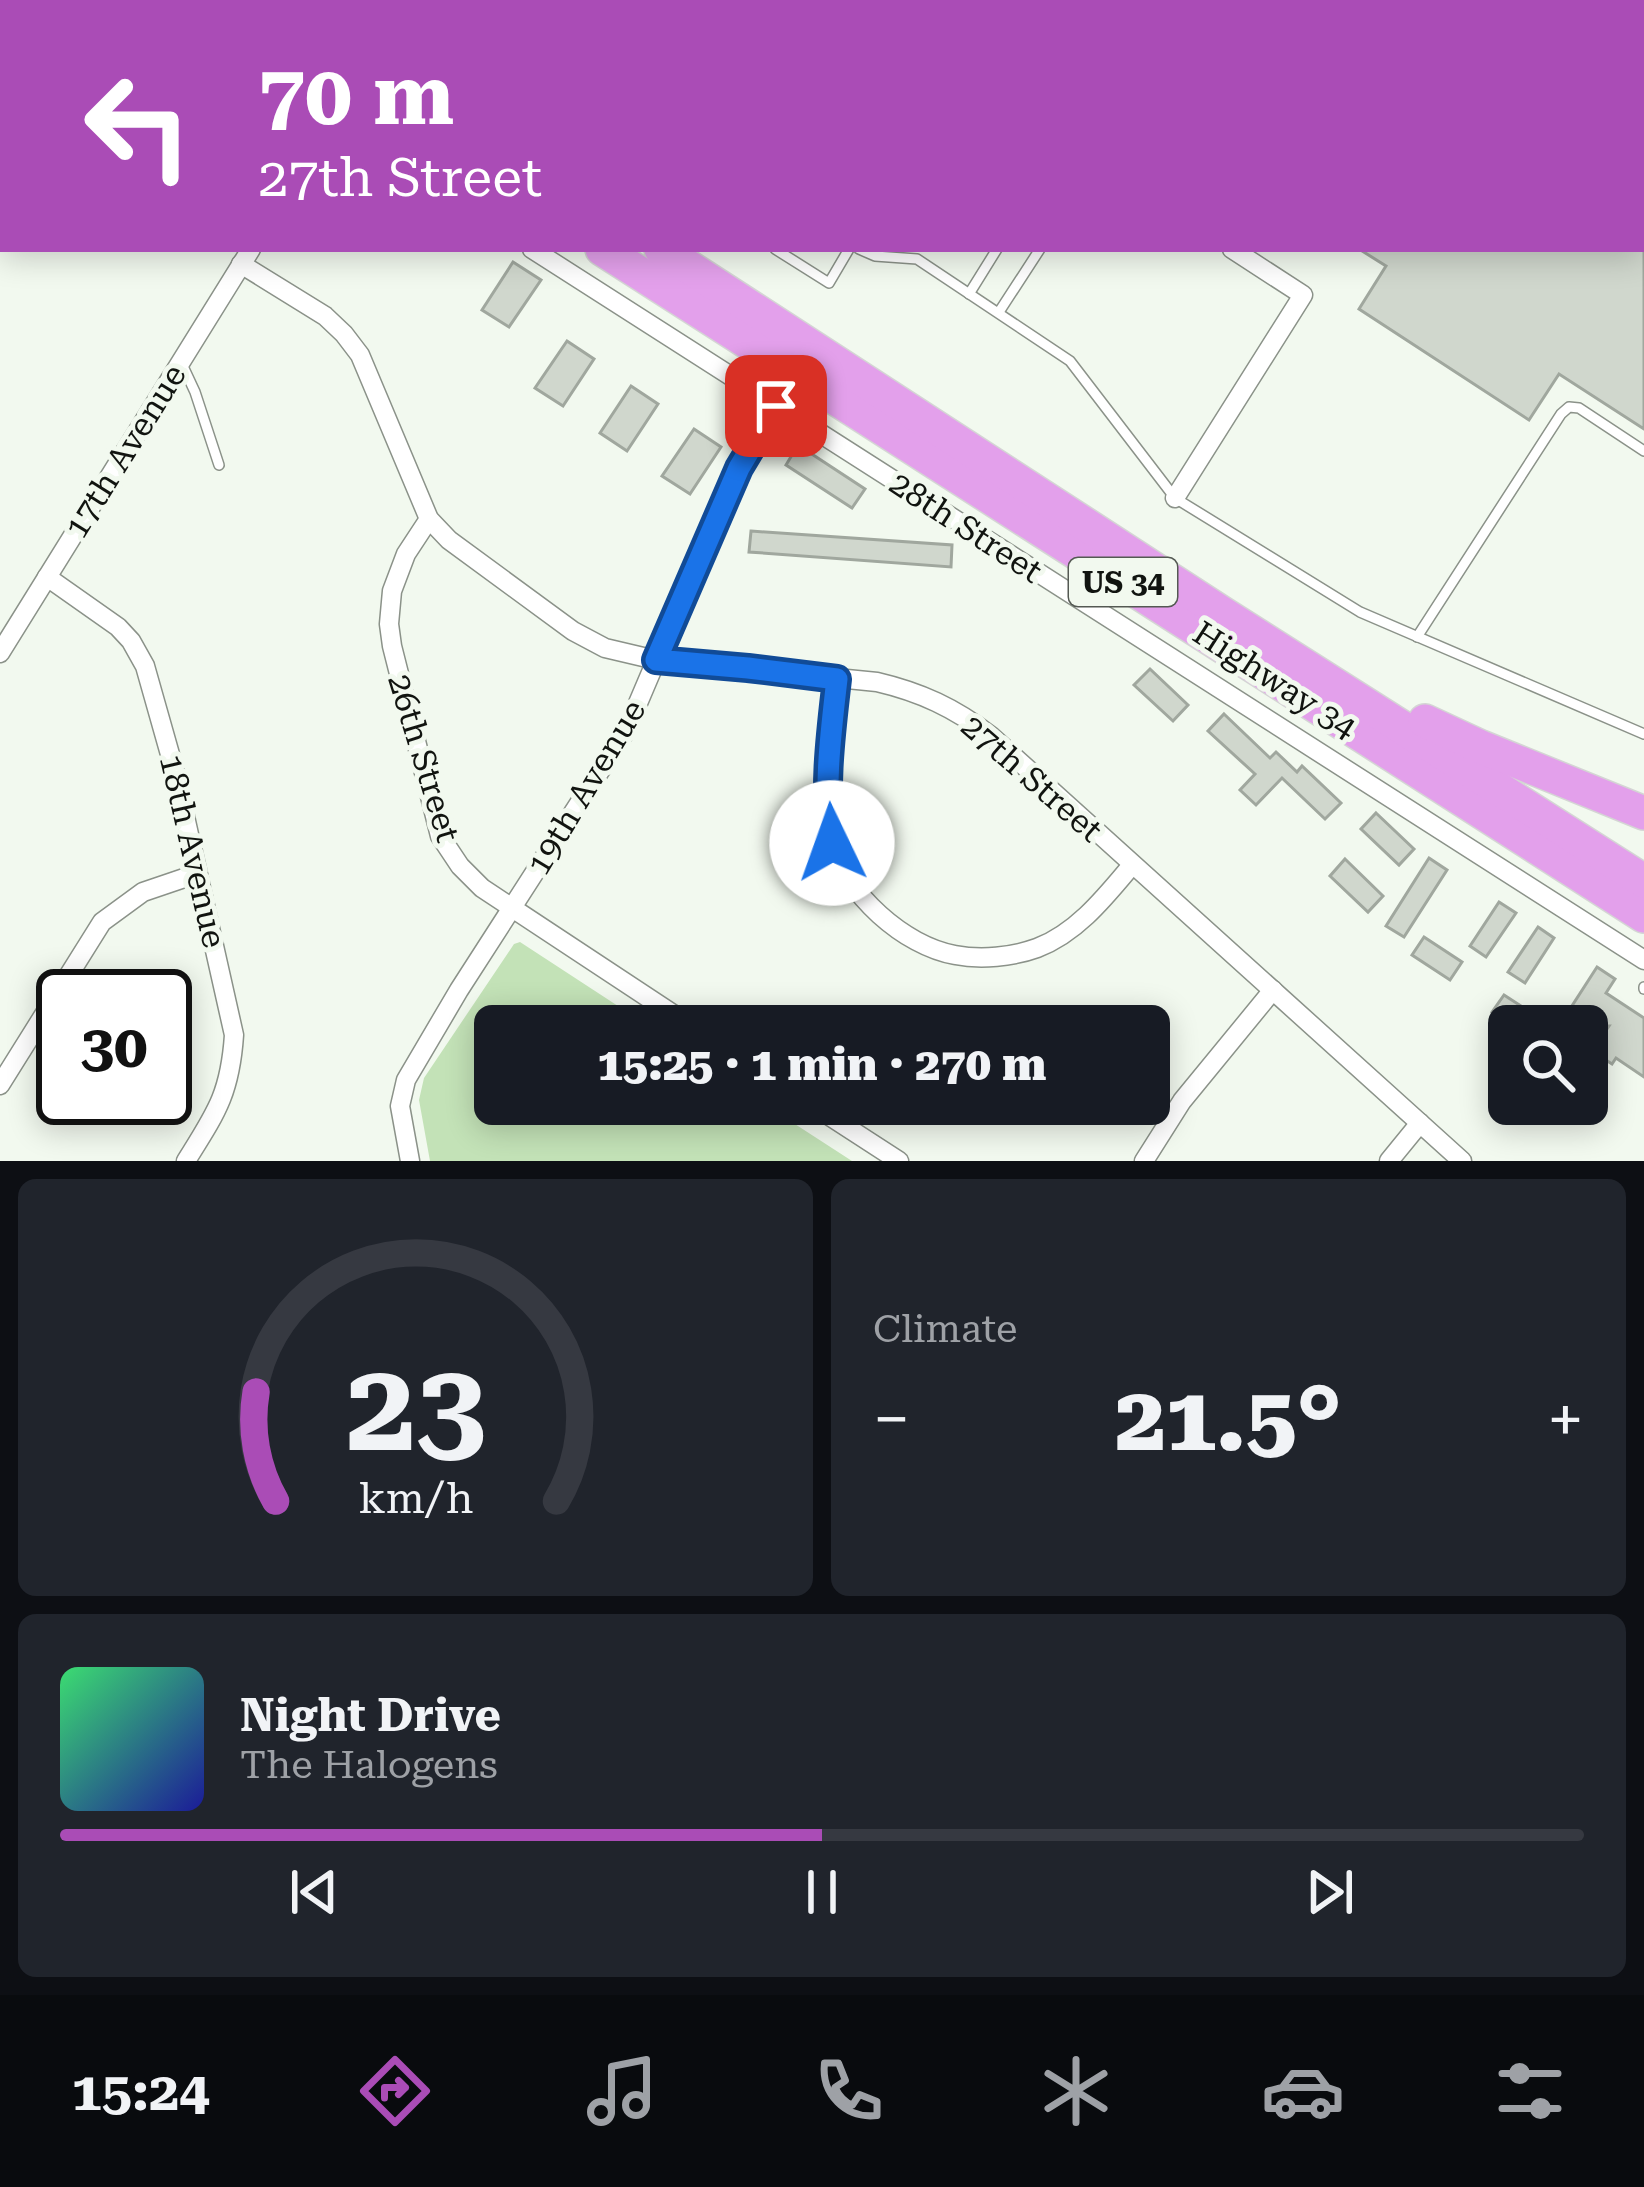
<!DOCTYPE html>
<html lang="en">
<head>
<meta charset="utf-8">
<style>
	body { margin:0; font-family:"Roboto Serif",serif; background:#20242c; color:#f1f3f6; height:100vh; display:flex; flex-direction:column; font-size:45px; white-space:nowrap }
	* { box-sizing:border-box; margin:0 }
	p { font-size:39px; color:#9ea1a6 }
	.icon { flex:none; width:66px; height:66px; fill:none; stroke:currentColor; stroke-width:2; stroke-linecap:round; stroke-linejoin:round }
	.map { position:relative; height:1161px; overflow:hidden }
	.details { display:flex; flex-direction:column; gap:18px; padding:18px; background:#0d0f14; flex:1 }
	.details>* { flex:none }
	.banner { position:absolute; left:0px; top:0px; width:1644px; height:252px; box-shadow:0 6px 30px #0003; background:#aa4cb6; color:#fff; overflow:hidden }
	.buttons { position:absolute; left:1488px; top:1005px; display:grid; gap:24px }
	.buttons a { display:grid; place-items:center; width:120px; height:120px; border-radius:18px; background:#171b24; box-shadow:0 6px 30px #0003; font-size:60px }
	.speed { position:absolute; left:36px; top:969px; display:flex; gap:24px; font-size:60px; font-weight:700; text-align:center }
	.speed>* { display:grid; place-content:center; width:156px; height:156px; border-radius:50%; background:#171b24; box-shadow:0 6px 30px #0003; line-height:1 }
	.speed .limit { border:6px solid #111; border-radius:18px; background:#fff; color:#111 }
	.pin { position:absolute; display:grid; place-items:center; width:102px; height:102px; color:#fff; margin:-51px; border-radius:24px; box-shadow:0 6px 18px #0006 }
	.me { position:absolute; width:132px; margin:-66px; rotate:357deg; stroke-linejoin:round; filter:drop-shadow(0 0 9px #0008) }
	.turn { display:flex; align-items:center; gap:42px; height:252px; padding:0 60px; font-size:54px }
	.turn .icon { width:156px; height:156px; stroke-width:2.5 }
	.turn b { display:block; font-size:84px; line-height:102px }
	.big { font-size:90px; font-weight:800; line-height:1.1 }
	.details .card { flex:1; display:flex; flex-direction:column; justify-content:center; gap:18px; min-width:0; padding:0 42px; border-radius:18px; background:#20242c }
	.details .dial { align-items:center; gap:0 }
	.dial svg { height:312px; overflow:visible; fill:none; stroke:#363941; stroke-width:7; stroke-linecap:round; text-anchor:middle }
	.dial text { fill:#f1f3f6; stroke:none }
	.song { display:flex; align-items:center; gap:36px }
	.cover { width:144px; height:144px; border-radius:18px; background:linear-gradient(135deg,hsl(140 70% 55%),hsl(240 70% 35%)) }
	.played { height:12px; border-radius:6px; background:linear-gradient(90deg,#aa4cb6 50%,#363941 50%) }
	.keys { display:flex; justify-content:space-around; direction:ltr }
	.heat { display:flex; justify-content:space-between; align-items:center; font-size:66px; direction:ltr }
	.details .tiles { flex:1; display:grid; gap:18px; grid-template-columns:1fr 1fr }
	.card:last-child { grid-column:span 2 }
	.trip { position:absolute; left:474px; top:1005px; width:696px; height:120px; border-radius:18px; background:#171b24; box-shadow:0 6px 30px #0003; font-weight:800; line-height:120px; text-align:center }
	.tab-bar { display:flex; height:192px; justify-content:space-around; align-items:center; background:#090b0e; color:#9ea1a6 }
	.tab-bar .icon { width:84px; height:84px }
	.tab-bar .current { color:#aa4cb6 }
	.tab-bar b { font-size:54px; color:#f1f3f6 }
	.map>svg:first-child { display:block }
</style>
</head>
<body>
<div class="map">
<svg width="1644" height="1161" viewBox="0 0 1644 1161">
	<rect width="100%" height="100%" fill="#f2f9ef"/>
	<path fill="#c3e2b7" d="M520 942 618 1006 614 1013 634 1026H495V1104H764L852 1161H430L419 1100 424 1078 514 944Z"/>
	<g fill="#d0d7cd" stroke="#a0a79e" stroke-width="3">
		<path d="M1359 249H1644V429L1559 374 1529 420 1359 309 1386 266Z"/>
		<path d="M513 262 541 280 509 327 482 310Z"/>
		<path d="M567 341 594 359 563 406 535 388Z"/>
		<path d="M631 386 658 404 627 451 600 433Z"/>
		<path d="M694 429 721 447 690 494 662 476Z"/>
		<path d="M798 445 865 489 852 508 786 465Z"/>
		<path d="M751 531 952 545 951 567 749 552Z"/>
		<path d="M1150 669 1188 705 1173 721 1134 685Z"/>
		<path d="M1224 714 1270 758 1276 752 1297 772 1302 766 1341 803 1325 819 1282 778 1256 805 1240 790 1255 774 1208 731Z"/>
		<path d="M1376 813 1414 849 1399 865 1361 829Z"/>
		<path d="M1429 858 1447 870 1404 937 1386 926Z"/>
		<path d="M1345 859 1383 896 1368 912 1330 876Z"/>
		<path d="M1499 902 1516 913 1486 957 1470 946Z"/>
		<path d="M1538 927 1554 938 1525 983 1508 972Z"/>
		<path d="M1424 937 1462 962 1450 980 1412 955Z"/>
		<path d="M1597 967 1615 979 1606 993 1644 1018V1077L1616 1058 1612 1064 1592 1051 1609 1026H1559Z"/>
		<path d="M1504 995 1552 1026H1513L1492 1012Z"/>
	</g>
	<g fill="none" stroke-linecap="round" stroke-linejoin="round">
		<g stroke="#8b9289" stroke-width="12">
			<g id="lane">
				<path d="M793 0 798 3"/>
				<path d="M1392 0 1396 3"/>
				<path d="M1643 0 1644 1"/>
				<path d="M477 3 479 0"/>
				<path d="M580 3 582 0"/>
				<path d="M603 3 604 0"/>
				<path d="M722 3 724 0"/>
				<path d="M960 3 962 0"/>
				<path d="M1148 3 1150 0"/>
				<path d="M1473 3 1475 0"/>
				<path d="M1569 3 1571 0"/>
				<path d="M775 249 829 283 849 249"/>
				<path d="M859 249 875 256 917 259 1070 361 1175 498 1360 612 1644 734"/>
				<path d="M969 294 997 249"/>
				<path d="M999 312 1040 249"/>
				<path d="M181 362 195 392 219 465"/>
				<path d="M1417 637 1561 414 1569 407 1579 408 1644 451"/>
				<path d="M1644 987V989"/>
			</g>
		</g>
		<g stroke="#8b9289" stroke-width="21">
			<g id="street">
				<path d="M916 0 919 3"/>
				<path d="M0 22 3 24"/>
				<path d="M0 195 3 190"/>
				<path d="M532 249 1644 960"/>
				<path d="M241 264 325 316 344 334 360 355 429 519 449 540 573 631 605 648 656 660 877 682C920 692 955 708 991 736L1462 1161"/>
				<path d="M1175 498 1303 295 1232 249"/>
				<path d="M429 519 406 554 392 591 389 624 392 646 440 836 460 866 482 888 691 1026"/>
				<path d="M47 577 118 627 131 641 145 666 175 772 234 1035C230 1094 216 1113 186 1161"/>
				<path d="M0 653 251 249"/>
				<path d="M837 679C832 726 821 798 832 843 846 894 904 946 955 955 981 960 1012 957 1037 948 1077 933 1106 896 1132 865"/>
				<path d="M0 1085 102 922 143 892 196 874"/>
				<path d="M811 1104 899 1161"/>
				<path d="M410 1161 400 1106 406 1080 459 990 627 729 738 468 776 406"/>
				<path d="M1144 1161 1182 1101 1273 990"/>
				<path d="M1389 1161 1420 1123"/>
			</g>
		</g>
		<g stroke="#8b9289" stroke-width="30">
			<path id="secondary" d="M416 3 418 0"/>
		</g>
		<g stroke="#d4d5d4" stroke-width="36">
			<g id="highway">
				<path d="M213 0 218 3"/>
				<path d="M272 0 277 3"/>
				<path d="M602 249 1644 916"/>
				<path d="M661 249 1222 613 1644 881"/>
				<path d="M1425 721 1481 747 1644 813"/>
			</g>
		</g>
		<g stroke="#8a8f88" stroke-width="3" stroke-dasharray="3 9" stroke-linecap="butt">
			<path d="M763 0 768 3"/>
			<path d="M632 3 634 0"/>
		</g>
		<use href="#lane" stroke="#fff" stroke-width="9"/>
		<use href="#street" stroke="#fff" stroke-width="18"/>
		<use href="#secondary" stroke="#fff" stroke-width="27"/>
		<use href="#highway" stroke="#e3a0eb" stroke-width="33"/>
	</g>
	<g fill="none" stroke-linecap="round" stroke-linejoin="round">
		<g stroke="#114b97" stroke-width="30">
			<path id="route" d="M776 406 739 468 656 660 748 668 837 679C831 732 823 790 832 843"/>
		</g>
		<use href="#route" stroke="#1a73e8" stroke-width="21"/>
	</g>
	<g text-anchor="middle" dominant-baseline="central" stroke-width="10" stroke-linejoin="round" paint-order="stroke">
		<rect fill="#f2f9ef" stroke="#545953" stroke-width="3" x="1069" y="558" width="108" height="48" rx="9"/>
		<g font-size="30" font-weight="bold" fill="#111410">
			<text x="1123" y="582">US 34</text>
		</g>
		<g font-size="33" fill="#111410" stroke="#f2f9ef">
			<text transform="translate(125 451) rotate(-58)">17th Avenue</text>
			<text transform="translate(966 527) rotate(33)">28th Street</text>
			<text transform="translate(1275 680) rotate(33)">Highway 34</text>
			<text transform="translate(424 758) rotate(73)">26th Street</text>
			<text transform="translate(1032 778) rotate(41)">27th Street</text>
			<text transform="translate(586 787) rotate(-59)">19th Avenue</text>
			<text transform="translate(193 851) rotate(77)">18th Avenue</text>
		</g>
	</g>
</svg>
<div class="buttons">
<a><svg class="icon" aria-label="search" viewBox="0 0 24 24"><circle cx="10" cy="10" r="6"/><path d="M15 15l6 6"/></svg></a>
</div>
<div class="speed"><div class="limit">30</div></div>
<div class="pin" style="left:776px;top:406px;background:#d93025"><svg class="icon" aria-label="arrive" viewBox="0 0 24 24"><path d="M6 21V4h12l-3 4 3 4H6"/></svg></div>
<svg class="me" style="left:832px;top:843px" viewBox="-20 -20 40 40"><circle r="19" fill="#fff"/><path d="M0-13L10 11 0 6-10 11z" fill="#1a73e8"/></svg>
<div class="trip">15:25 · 1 min · 270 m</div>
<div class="banner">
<div class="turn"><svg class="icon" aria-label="left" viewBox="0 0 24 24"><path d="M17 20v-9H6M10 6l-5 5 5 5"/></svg><div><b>70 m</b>27th Street</div></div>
</div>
</div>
<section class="details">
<div class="tiles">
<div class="card dial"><svg viewBox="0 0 100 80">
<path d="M14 69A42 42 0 1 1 86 69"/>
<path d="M14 69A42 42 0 0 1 9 41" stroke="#aa4cb6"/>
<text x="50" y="56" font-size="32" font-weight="700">23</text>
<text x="50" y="72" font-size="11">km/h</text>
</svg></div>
<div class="card"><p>Climate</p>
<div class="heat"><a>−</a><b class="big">21.5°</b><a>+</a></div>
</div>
<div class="card">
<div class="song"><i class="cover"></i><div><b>Night Drive</b><p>The Halogens</p></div></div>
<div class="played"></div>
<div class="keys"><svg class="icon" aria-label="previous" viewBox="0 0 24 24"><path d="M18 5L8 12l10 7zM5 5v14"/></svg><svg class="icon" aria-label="pause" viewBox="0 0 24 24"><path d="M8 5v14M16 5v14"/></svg><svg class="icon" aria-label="next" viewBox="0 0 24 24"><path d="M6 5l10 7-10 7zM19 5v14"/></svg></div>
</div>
</div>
</section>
<nav class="tab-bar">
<b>15:24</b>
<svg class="icon current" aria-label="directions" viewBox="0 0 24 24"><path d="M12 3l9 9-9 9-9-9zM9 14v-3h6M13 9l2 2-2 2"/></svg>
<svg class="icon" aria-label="music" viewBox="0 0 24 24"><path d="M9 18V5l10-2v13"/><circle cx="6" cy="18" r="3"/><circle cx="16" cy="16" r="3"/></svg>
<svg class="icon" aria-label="phone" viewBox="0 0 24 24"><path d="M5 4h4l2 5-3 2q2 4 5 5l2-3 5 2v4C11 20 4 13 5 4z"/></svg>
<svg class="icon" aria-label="climate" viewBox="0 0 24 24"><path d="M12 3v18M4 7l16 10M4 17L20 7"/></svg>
<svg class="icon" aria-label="car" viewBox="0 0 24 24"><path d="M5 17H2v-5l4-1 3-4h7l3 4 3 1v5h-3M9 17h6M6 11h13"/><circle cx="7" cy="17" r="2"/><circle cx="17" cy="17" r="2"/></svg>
<svg class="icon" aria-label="filters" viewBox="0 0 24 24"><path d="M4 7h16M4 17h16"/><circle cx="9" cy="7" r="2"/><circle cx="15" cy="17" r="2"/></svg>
</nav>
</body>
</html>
